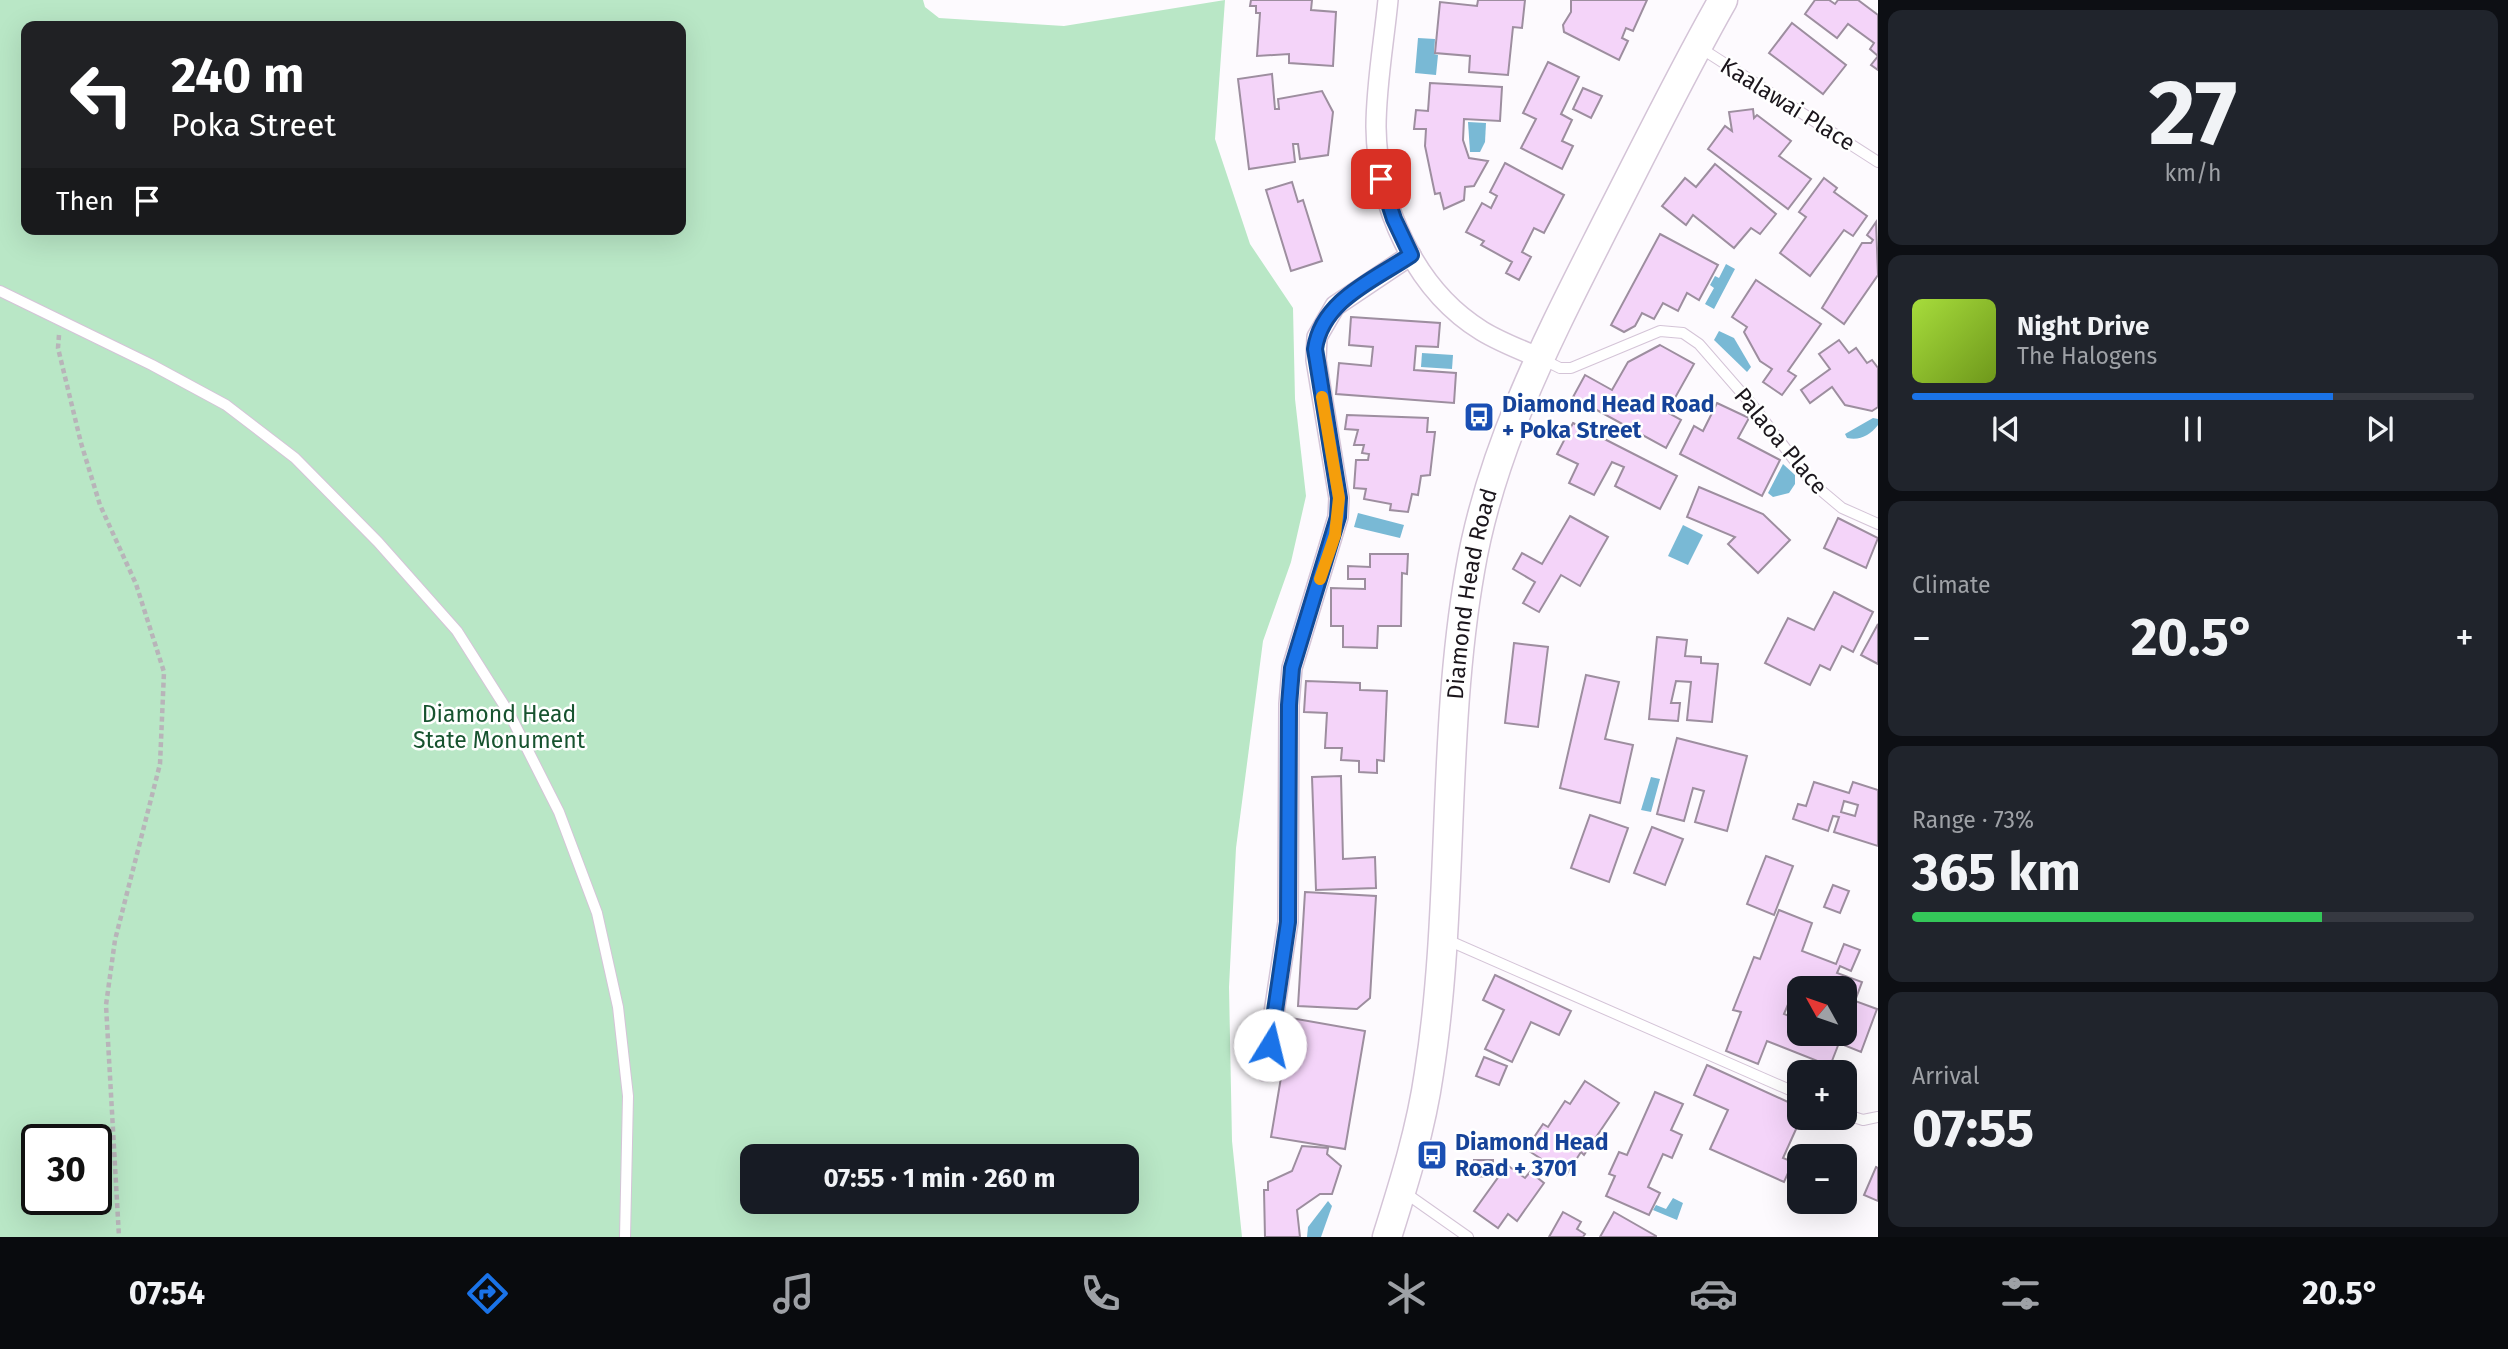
<!DOCTYPE html>
<html lang="en">
<head>
<meta charset="utf-8">
<style>
	body { margin:0; font-family:"Fira Sans",sans-serif; background:#20242c; color:#f1f3f6; height:100vh; display:flex; flex-direction:column; font-size:26px; white-space:nowrap }
	* { box-sizing:border-box; margin:0 }
	p { font-size:23px; color:#9ea1a6 }
	.icon { flex:none; width:38px; height:38px; fill:none; stroke:currentColor; stroke-width:2; stroke-linecap:round; stroke-linejoin:round }
	.map { position:relative; flex:1; overflow:hidden }
	.drawer { display:flex; flex-direction:column; gap:10px; padding:10px; background:#0d0f14; width:630px }
	.drawer>* { flex:none }
	.guide { position:absolute; left:21px; top:21px; width:665px; height:214px; border-radius:14px; box-shadow:0 7px 28px #0002; background:#202124; color:#fff; overflow:hidden }
	.needle { width:46px; rotate:310deg }
	.fabs { position:absolute; left:1787px; top:976px; display:grid; gap:14px }
	.fabs a { display:grid; place-items:center; width:70px; height:70px; border-radius:14px; background:#171b24; box-shadow:0 7px 28px #0002; font-size:35px }
	.speed { position:absolute; left:21px; top:1124px; display:flex; gap:14px; font-size:35px; font-weight:700; text-align:center }
	.speed>* { display:grid; place-content:center; width:91px; height:91px; border-radius:50%; background:#171b24; box-shadow:0 7px 28px #0002; line-height:1 }
	.speed .limit { border:4px solid #111; border-radius:10px; background:#fff; color:#111 }
	.pin { position:absolute; display:grid; place-items:center; width:60px; height:60px; color:#fff; margin:-30px; border-radius:14px; box-shadow:0 4px 10px #0006 }
	.me { position:absolute; width:77px; margin:-38px; rotate:9deg; stroke-linejoin:round; filter:drop-shadow(0 0 5px #0008) }
	.turn { display:flex; align-items:center; gap:24px; height:147px; padding:0 35px; font-size:32px }
	.turn .icon { width:91px; height:91px; stroke-width:2.5 }
	.turn b { display:block; font-size:49px; line-height:60px }
	.then { display:flex; align-items:center; height:66px; padding:0 35px; background:#0003; gap:14px; font-size:26px }
	.big { font-size:52px; font-weight:700; line-height:1.1 }
	.drawer .card { flex:1; display:flex; flex-direction:column; justify-content:center; gap:10px; min-width:0; padding:0 24px; border-radius:14px; background:#20242c }
	.drawer .dial { align-items:center; gap:0 }
	.dial b { font-size:91px; line-height:1 }
	.song { display:flex; align-items:center; gap:21px }
	.cover { width:84px; height:84px; border-radius:10px; background:linear-gradient(135deg,hsl(80 70% 55%),hsl(80 70% 35%)) }
	.played { height:7px; border-radius:4px; background:linear-gradient(90deg,#1a73e8 75%,#363941 75%) }
	.keys { display:flex; justify-content:space-around; direction:ltr }
	.heat { display:flex; justify-content:space-between; align-items:center; font-size:38px; direction:ltr }
	.charge { height:10px; border-radius:5px; background:linear-gradient(90deg,#34c759 73%,#363941 0) }
	.trip { position:absolute; left:740px; top:1144px; width:399px; height:70px; border-radius:14px; background:#171b24; box-shadow:0 7px 28px #0002; font-weight:700; line-height:70px; text-align:center }
	.dock { display:flex; height:112px; justify-content:space-around; align-items:center; background:#090b0e; color:#9ea1a6 }
	.dock .icon { width:49px; height:49px }
	.dock .selected { color:#1a73e8 }
	.dock b { font-size:32px; color:#f1f3f6 }
	main { display:flex; flex:1; min-height:0 }
	.map>svg:first-child { display:block }
</style>
</head>
<body>
<main>
<div class="map">
<svg width="1878" height="1237" viewBox="0 0 1878 1237">
	<rect width="100%" height="100%" fill="#fdfafe"/>
	<path fill="#b9e7c6" fill-rule="evenodd" d="M0 0H923L925 7 939 18 1064 26 1225 0 1215 139 1250 244 1293 308 1295 399 1306 496 1291 562 1263 641 1236 848 1229 987 1232 1141 1242 1237H0ZM26 26H681V229H26ZM37 1139H96V1199H37ZM752 1157H1127V1202H752Z"/>
	<g fill="#79b9d5">
		<path d="M1418 38 1435 39 1434 54 1438 55 1436 75 1415 73Z"/>
		<path d="M1468 122 1486 123 1485 142 1480 152H1470Z"/>
		<path d="M1726 264 1735 269 1714 309 1705 304 1714 288 1710 285 1715 276 1719 278Z"/>
		<path d="M1719 331 1734 338 1751 367 1747 372 1714 340Z"/>
		<path d="M1422 353 1453 355 1452 369 1421 367Z"/>
		<path d="M1873 418 1878 419V425C1870 435 1860 441 1847 438L1845 434Z"/>
		<path d="M1783 464 1795 475V484L1789 493 1773 497 1768 493Z"/>
		<path d="M1358 513 1404 525 1400 538 1354 527Z"/>
		<path d="M1683 525 1703 535 1688 565 1668 556Z"/>
		<path d="M1651 777 1660 779 1651 812 1641 810Z"/>
		<path d="M1673 1198 1683 1203 1677 1220 1653 1210 1656 1205 1666 1209Z"/>
		<path d="M1328 1201 1332 1206 1321 1237H1307L1308 1227Z"/>
	</g>
	<g fill="#f4d4f9" stroke="#9d8e9f" stroke-width="2" fill-rule="evenodd">
		<path d="M1251 0H1312L1311 10 1336 12 1333 66 1289 63V54L1257 56 1260 13H1256V6H1250Z"/>
		<path d="M1478 0H1525L1522 28 1513 27 1508 75 1469 72 1470 56 1435 53 1440 2 1477 6Z"/>
		<path d="M1571 0H1647L1633 31 1626 28 1622 38 1628 41 1619 60 1564 32 1563 25 1571 12Z"/>
		<path d="M1815 0H1829L1835 4 1838 0H1858L1878 15V70L1871 65 1878 56 1870 49 1874 43 1848 24 1837 38 1805 14Z"/>
		<path d="M1792 23 1846 65 1823 94 1769 53Z"/>
		<path d="M1548 62 1579 77 1561 114 1572 120 1562 141 1573 146 1562 169 1521 148 1536 119 1523 113Z"/>
		<path d="M1272 74 1275 109H1279L1278 99 1322 91 1333 112 1328 155 1300 159 1298 144H1293L1295 162 1249 169 1238 79Z"/>
		<path d="M1430 83 1502 87 1500 121 1464 119 1463 140 1469 158 1488 161 1474 186 1465 187 1464 200 1444 209 1440 193 1435 194 1425 146 1426 129H1414L1416 110 1428 111Z"/>
		<path d="M1583 88 1602 96 1591 118 1573 109Z"/>
		<path d="M1753 109 1754 118 1757 115 1791 141 1779 156 1811 179 1788 209 1708 149 1725 126 1732 131 1729 112Z"/>
		<path d="M1505 163 1564 195 1544 233 1534 228 1522 252 1531 257 1519 280 1506 273 1512 262 1481 245 1484 241 1466 232 1482 203 1491 208 1497 196 1490 192Z"/>
		<path d="M1715 164 1776 214 1760 234 1751 228 1734 248 1693 215 1686 225 1662 206 1685 178 1696 187Z"/>
		<path d="M1824 178 1837 188 1834 192 1867 216 1853 236 1844 230 1810 276 1780 253 1806 217 1799 212Z"/>
		<path d="M1292 182 1298 202 1303 200 1322 261 1291 271 1266 190Z"/>
		<path d="M1876 222 1878 275 1844 324 1822 308 1862 243H1871L1873 240 1867 235Z"/>
		<path d="M1660 234 1718 265 1699 300 1687 293 1678 311 1663 303 1654 319 1642 313 1635 326 1624 332 1611 325Z"/>
		<path d="M1756 280 1821 324 1788 371 1796 376 1782 395 1763 382 1772 369 1760 361 1744 332 1747 327 1732 317Z"/>
		<path d="M1351 317 1440 323 1438 347 1416 346 1414 370 1456 373 1454 403 1336 394 1339 363 1371 366 1373 347 1349 345Z"/>
		<path d="M1839 340 1849 353 1856 348 1867 363 1872 360 1878 368V407L1872 411 1845 405 1832 387 1810 403 1801 390 1830 369 1819 354Z"/>
		<path d="M1660 345 1694 364 1667 412 1681 420 1666 448 1573 397 1585 375 1612 390 1628 362Z"/>
		<path d="M1717 403 1749 418 1738 438 1780 460 1762 496 1680 454 1694 426 1703 431Z"/>
		<path d="M1347 415 1428 418 1427 432H1435L1430 475 1421 476 1418 495 1412 494 1408 512 1390 510 1391 504 1364 499 1366 489 1354 488 1356 460H1368L1369 454 1362 453 1364 445H1354L1358 430 1345 429Z"/>
		<path d="M1573 423 1677 476 1660 509 1615 486 1624 467 1612 462 1594 495 1569 483 1578 464 1557 454Z"/>
		<path d="M1699 487 1763 514 1790 540 1758 573 1728 544 1735 537 1687 517Z"/>
		<path d="M1570 516 1608 537 1580 586 1561 575 1539 612 1523 603 1535 582 1513 569 1522 553 1542 564Z"/>
		<path d="M1838 518 1878 538 1866 568 1824 548Z"/>
		<path d="M1370 554H1408L1407 574 1402 573 1401 626H1378L1377 648 1343 647V626H1331V588L1365 589V579H1348V566L1370 567Z"/>
		<path d="M1834 592 1873 612 1853 652 1842 646 1830 670 1820 665 1810 685 1765 663 1788 618 1814 630Z"/>
		<path d="M1878 624V664L1861 655Z"/>
		<path d="M1657 637 1687 640 1685 656 1701 657V663L1718 664 1712 722 1687 720 1691 682 1676 681 1671 703H1680L1678 721 1649 719Z"/>
		<path d="M1514 643 1548 647 1538 727 1505 723Z"/>
		<path d="M1586 675 1619 682 1605 739 1633 745 1620 803 1560 788Z"/>
		<path d="M1306 681 1360 683V690L1387 691 1384 761 1377 760V773L1359 772V761L1341 760 1342 748H1325L1327 713 1304 712Z"/>
		<path d="M1677 738 1747 756 1727 831 1695 822 1704 791 1693 788 1684 821 1657 814Z"/>
		<path d="M1341 776 1343 859 1375 857 1376 888 1316 890 1312 777Z"/>
		<path d="M1814 782 1849 793 1853 782 1878 790V846L1834 832 1839 817 1833 816 1828 831 1793 819 1798 804 1806 806ZM1844 801 1858 805 1855 816 1841 812Z"/>
		<path d="M1590 815 1628 828 1609 882 1571 868Z"/>
		<path d="M1652 827 1683 839 1665 885 1634 873Z"/>
		<path d="M1766 856 1793 866 1774 915 1747 904Z"/>
		<path d="M1833 885 1849 891 1840 913 1824 907Z"/>
		<path d="M1305 892 1376 896 1370 998 1357 1009 1298 1006Z"/>
		<path d="M1779 910 1812 923 1802 951 1836 964 1844 944 1860 950 1851 971 1840 966 1837 973 1862 982 1855 1001 1877 1009 1861 1052 1839 1043 1830 1066 1767 1041 1758 1064 1726 1051 1741 1012 1733 1010 1754 957 1760 959ZM1799 989H1844V1034H1799V1020L1784 1014 1794 990 1799 992Z"/>
		<path d="M1495 975 1571 1011 1559 1035 1531 1022 1512 1062 1485 1049 1504 1010 1483 1000Z"/>
		<path d="M1291 1018 1365 1031 1345 1149 1271 1137Z"/>
		<path d="M1484 1057 1507 1066 1499 1085 1476 1076Z"/>
		<path d="M1707 1065 1799 1107 1801 1118 1783 1158 1793 1162 1784 1182 1710 1149 1728 1110 1694 1095Z"/>
		<path d="M1585 1081 1619 1103 1584 1155 1581 1152 1566 1175 1526 1149 1543 1124 1548 1127 1565 1101 1570 1104Z"/>
		<path d="M1655 1092 1683 1104 1671 1130 1682 1135 1672 1158 1663 1154 1648 1187 1660 1193 1649 1215 1606 1196 1615 1176 1609 1174 1619 1152 1627 1155Z"/>
		<path d="M1302 1146 1328 1148 1327 1154 1341 1166 1332 1194H1320L1297 1210 1300 1237H1265L1264 1190H1268V1182L1292 1171Z"/>
		<path d="M1474 1160H1493V1177L1474 1176Z"/>
		<path d="M1507 1165 1525 1178 1530 1172 1544 1183 1517 1221 1508 1214 1498 1228 1474 1211Z"/>
		<path d="M1876 1167 1878 1168V1201L1864 1195Z"/>
		<path d="M1563 1212 1581 1222 1577 1229 1585 1234 1583 1237H1549Z"/>
		<path d="M1614 1212 1656 1236V1237H1600Z"/>
	</g>
	<g fill="none" stroke-linecap="round" stroke-linejoin="round">
		<g stroke="#d4c4d7" stroke-width="12">
			<g id="lane">
				<path d="M1699 47 1878 162"/>
				<path d="M0 291 152 365 226 405 295 458 378 542 457 631 509 713 559 812 597 913 618 1007 628 1096 625 1237"/>
				<path d="M1544 360 1560 368H1571L1660 331 1683 333 1699 344 1753 406 1811 482 1842 508 1878 524"/>
				<path d="M1445 939 1799 1094"/>
				<path d="M1844 1114 1863 1120 1878 1117"/>
				<path d="M1404 1192 1468 1237"/>
			</g>
		</g>
		<g stroke="#d4c4d7" stroke-width="22">
			<g id="street">
				<path d="M1388 0C1384 42 1376 85 1376 127 1377 204 1414 289 1482 331 1500 342 1521 350 1540 358"/>
				<path d="M1265 1071 1288 922 1289 704 1292 668 1338 517 1339 498 1316 360 1317 337 1335 306 1411 255"/>
			</g>
		</g>
		<g stroke="#d4c4d7" stroke-width="31">
			<g id="secondary">
				<path id="s1" d="M1387 1237C1404 1183 1421 1129 1429 1073 1455 907 1441 736 1470 571 1491 447 1549 337 1605 226 1644 150 1681 74 1723 0"/>
			</g>
		</g>
		<path stroke="#b8b4b9" stroke-width="4.5" stroke-dasharray="5 3.5" stroke-linecap="butt" d="M59 335 58 348 81 443 100 505 136 584 164 672 160 764 115 940 106 1005 119 1237"/>
		<use href="#lane" stroke="#fff" stroke-width="10"/>
		<use href="#street" stroke="#fff" stroke-width="19"/>
		<use href="#secondary" stroke="#fff" stroke-width="28"/>
	</g>
	<g fill="none" stroke-linecap="round" stroke-linejoin="round">
		<g stroke="#114b97" stroke-width="18">
			<path id="route" d="M1270 1045 1288 922 1289 705 1292 668 1338 517 1339 498 1315 349C1322 300 1374 280 1411 255L1394 219 1381 179"/>
		</g>
		<use href="#route" stroke="#1a73e8" stroke-width="12"/>
		<path stroke="#f59e0b" stroke-width="12" d="M1320 579 1335 535 1339 498 1322 397"/>
	</g>
	<defs>
		<g id="bus-square" transform="scale(1.575)"><rect x="-9" y="-9" width="18" height="18" rx="4" fill="#1a4fb4" stroke="#fff"/><path d="M-5-6H5V4H4V6H2V4H-2V6H-4V4H-5ZM-3.5-4V0h7V-4ZM-3.5 1.2v1.5H-2V1.2ZM2 1.2v1.5H3.5V1.2Z" fill="#fff"/></g>
	</defs>
	<g fill-rule="evenodd">
		<use href="#bus-square" x="1479" y="417"/>
		<use href="#bus-square" x="1432" y="1155"/>
	</g>
	<g text-anchor="middle" dominant-baseline="central" stroke-width="5" stroke-linejoin="round" paint-order="stroke">
		<g font-size="23" fill="#1b161c" stroke="#fff">
			<text transform="translate(1788 104) rotate(32)">Kaalawai Place</text>
			<text transform="translate(1781 441) rotate(50)">Palaoa Place</text>
			<text stroke="none"><textPath href="#s1" startOffset="651">Diamond Head Road</textPath></text>
		</g>
		<g font-size="23" font-weight="bold" fill="#164399" stroke="#fff" text-anchor="start">
			<text x="1502" y="404">Diamond Head Road<tspan x="1502" dy="26">+ Poka Street</tspan></text>
			<text x="1455" y="1142">Diamond Head<tspan x="1455" dy="26">Road + 3701</tspan></text>
		</g>
		<g font-size="23" fill="#17532f" stroke="#fff">
			<text x="499" y="714">Diamond Head<tspan x="499" dy="26">State Monument</tspan></text>
		</g>
	</g>
</svg>
<div class="fabs">
<a><svg class="needle" viewBox="-14 -14 28 28"><path d="M0-13l5 13h-10z" fill="#e53935"/><path d="M0 13l5-13h-10z" fill="#9ea1a6"/></svg></a>
<a>+</a>
<a>−</a>
</div>
<div class="speed"><div class="limit">30</div></div>
<div class="pin" style="left:1381px;top:179px;background:#d93025"><svg class="icon" aria-label="arrive" viewBox="0 0 24 24"><path d="M6 21V4h12l-3 4 3 4H6"/></svg></div>
<svg class="me" style="left:1270px;top:1045px" viewBox="-20 -20 40 40"><circle r="19" fill="#fff"/><path d="M0-13L10 11 0 6-10 11z" fill="#1a73e8"/></svg>
<div class="trip">07:55 · 1 min · 260 m</div>
<div class="guide">
<div class="turn"><svg class="icon" aria-label="left" viewBox="0 0 24 24"><path d="M17 20v-9H6M10 6l-5 5 5 5"/></svg><div><b>240 m</b>Poka Street</div></div>
<div class="then">Then<svg class="icon" aria-label="arrive" viewBox="0 0 24 24"><path d="M6 21V4h12l-3 4 3 4H6"/></svg></div>
</div>
</div>
<section class="drawer">
<div class="card dial"><b>27</b><p>km/h</p></div>
<div class="card">
<div class="song"><i class="cover"></i><div><b>Night Drive</b><p>The Halogens</p></div></div>
<div class="played"></div>
<div class="keys"><svg class="icon" aria-label="previous" viewBox="0 0 24 24"><path d="M18 5L8 12l10 7zM5 5v14"/></svg><svg class="icon" aria-label="pause" viewBox="0 0 24 24"><path d="M8 5v14M16 5v14"/></svg><svg class="icon" aria-label="next" viewBox="0 0 24 24"><path d="M6 5l10 7-10 7zM19 5v14"/></svg></div>
</div>
<div class="card"><p>Climate</p>
<div class="heat"><a>−</a><b class="big">20.5°</b><a>+</a></div>
</div>
<div class="card"><p>Range · 73%</p><b class="big">365 km</b><div class="charge"></div></div>
<div class="card"><p>Arrival</p><b class="big">07:55</b></div>
</section>
</main>
<nav class="dock">
<b>07:54</b>
<svg class="icon selected" aria-label="directions" viewBox="0 0 24 24"><path d="M12 3l9 9-9 9-9-9zM9 14v-3h6M13 9l2 2-2 2"/></svg>
<svg class="icon" aria-label="music" viewBox="0 0 24 24"><path d="M9 18V5l10-2v13"/><circle cx="6" cy="18" r="3"/><circle cx="16" cy="16" r="3"/></svg>
<svg class="icon" aria-label="phone" viewBox="0 0 24 24"><path d="M5 4h4l2 5-3 2q2 4 5 5l2-3 5 2v4C11 20 4 13 5 4z"/></svg>
<svg class="icon" aria-label="climate" viewBox="0 0 24 24"><path d="M12 3v18M4 7l16 10M4 17L20 7"/></svg>
<svg class="icon" aria-label="car" viewBox="0 0 24 24"><path d="M5 17H2v-5l4-1 3-4h7l3 4 3 1v5h-3M9 17h6M6 11h13"/><circle cx="7" cy="17" r="2"/><circle cx="17" cy="17" r="2"/></svg>
<svg class="icon" aria-label="filters" viewBox="0 0 24 24"><path d="M4 7h16M4 17h16"/><circle cx="9" cy="7" r="2"/><circle cx="15" cy="17" r="2"/></svg>
<b>20.5°</b>
</nav>
</body>
</html>
